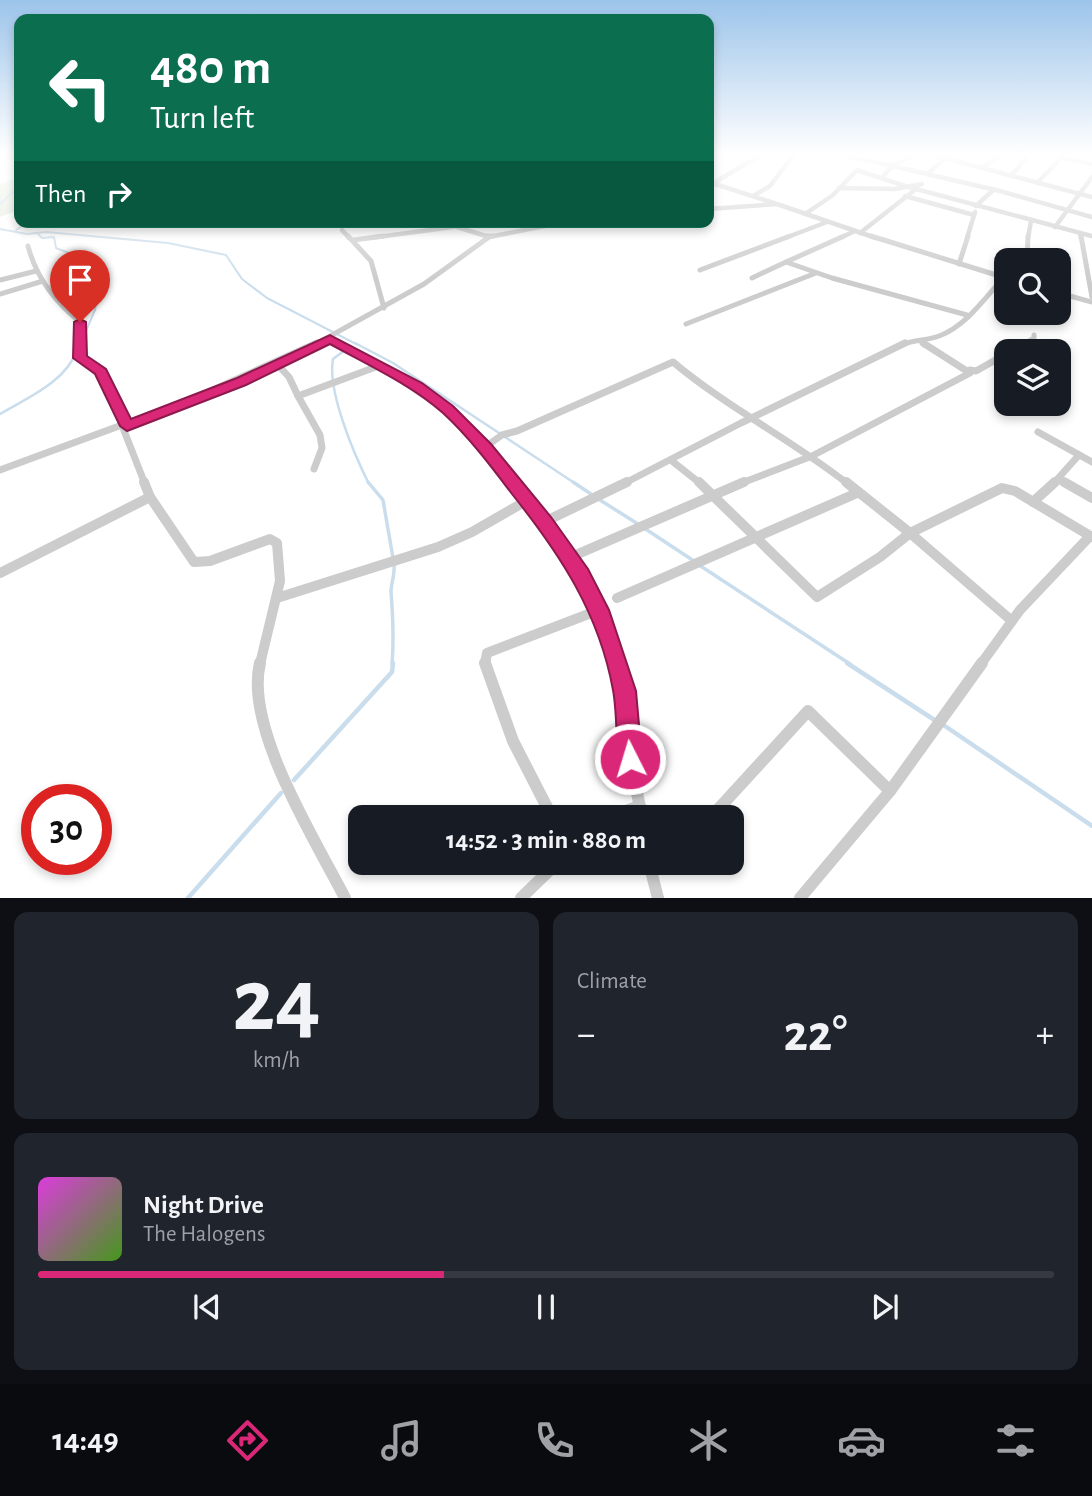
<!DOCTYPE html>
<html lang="en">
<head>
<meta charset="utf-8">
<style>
	body { margin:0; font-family:"Alegreya Sans",sans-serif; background:#20242c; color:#f1f3f6; height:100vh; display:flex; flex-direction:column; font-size:26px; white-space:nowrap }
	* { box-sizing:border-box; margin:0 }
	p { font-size:23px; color:#9ea1a6 }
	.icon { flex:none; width:38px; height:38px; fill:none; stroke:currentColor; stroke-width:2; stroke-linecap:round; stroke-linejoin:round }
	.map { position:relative; height:898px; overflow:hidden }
	.details { display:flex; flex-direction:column; gap:14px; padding:14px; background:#0d0f14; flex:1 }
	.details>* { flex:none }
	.guide { position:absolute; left:14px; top:14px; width:700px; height:214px; border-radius:14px; box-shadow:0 4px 10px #0003; background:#0b6e4f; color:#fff; overflow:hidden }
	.buttons { position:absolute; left:994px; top:248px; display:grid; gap:14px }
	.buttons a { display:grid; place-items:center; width:77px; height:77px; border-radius:14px; background:#171b24; box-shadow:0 4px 10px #0003; font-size:35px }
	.speed { position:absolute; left:21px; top:784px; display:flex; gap:14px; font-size:35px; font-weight:700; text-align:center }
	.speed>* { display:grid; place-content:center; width:91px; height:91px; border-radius:50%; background:#171b24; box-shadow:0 4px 10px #0003; line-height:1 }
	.speed .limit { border:10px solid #d22; background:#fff; color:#111 }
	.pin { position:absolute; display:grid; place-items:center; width:60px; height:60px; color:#fff; margin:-72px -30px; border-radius:50% 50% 50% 0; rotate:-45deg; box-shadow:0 0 7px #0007 }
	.pin .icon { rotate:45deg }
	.me { position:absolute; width:77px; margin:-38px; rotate:355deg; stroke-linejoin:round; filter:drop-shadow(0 0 5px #0008) }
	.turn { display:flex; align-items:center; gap:24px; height:147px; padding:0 21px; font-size:32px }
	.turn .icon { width:91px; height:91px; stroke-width:2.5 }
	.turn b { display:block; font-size:49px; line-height:60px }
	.then { display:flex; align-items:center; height:66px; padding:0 21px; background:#0003; gap:14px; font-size:26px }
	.big { font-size:52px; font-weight:700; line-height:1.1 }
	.details .card { flex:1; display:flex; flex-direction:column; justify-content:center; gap:10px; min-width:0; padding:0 24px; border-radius:14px; background:#20242c }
	.details .dial { align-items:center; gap:0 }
	.dial b { font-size:91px; line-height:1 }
	.song { display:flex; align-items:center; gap:21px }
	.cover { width:84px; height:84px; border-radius:10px; background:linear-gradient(135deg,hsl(300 70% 55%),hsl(100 70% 35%)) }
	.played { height:7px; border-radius:4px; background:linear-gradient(90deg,#db2777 40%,#363941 40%) }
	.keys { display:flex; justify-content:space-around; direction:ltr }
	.heat { display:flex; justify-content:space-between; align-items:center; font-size:38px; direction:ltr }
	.details .tiles { flex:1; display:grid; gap:14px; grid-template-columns:1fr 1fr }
	.card:last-child { grid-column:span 2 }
	.trip { position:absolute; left:348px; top:805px; width:396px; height:70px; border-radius:14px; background:#171b24; box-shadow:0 4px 10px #0003; font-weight:700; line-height:70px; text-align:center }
	.dock { display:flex; height:112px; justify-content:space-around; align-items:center; background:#090b0e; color:#9ea1a6 }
	.dock .icon { width:49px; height:49px }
	.dock .current { color:#db2777 }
	.dock b { font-size:32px; color:#f1f3f6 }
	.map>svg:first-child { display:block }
</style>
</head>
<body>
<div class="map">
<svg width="1092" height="898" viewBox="0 0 1092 898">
	<rect width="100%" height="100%" fill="#fff"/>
	<path fill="#e5ecdd" d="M19 177V210L0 217V184Z"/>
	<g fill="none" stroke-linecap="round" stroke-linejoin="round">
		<g stroke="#caddec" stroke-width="2">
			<path d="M6 154 19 163"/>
			<path d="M0 204 19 186"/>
			<path d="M0 229 27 234 46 232 168 243 226 255 242 279 267 298 358 345"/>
			<path d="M16 230 28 222"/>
			<path d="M37 233 42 238 54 237 56 248 92 262 108 275 107 281 98 290 95 310 86 331"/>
		</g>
		<g stroke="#caddec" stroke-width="2.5">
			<path d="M355 343 393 363 576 484"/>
			<path d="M345 350 333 359C327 391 354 454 369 484"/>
			<path d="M0 414C27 398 66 382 77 350"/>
		</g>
		<g stroke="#caddec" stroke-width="3.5">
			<path d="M368 482 383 500 393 558"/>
			<path d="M573 482 594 496"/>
			<path d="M600 500 638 524"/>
			<path d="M644 528 694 561"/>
			<path d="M699 565 850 664"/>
			<path d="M392 664C394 640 393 617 391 592 391 583 395 575 394 565"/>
		</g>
		<g stroke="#caddec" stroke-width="4.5">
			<path d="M847 663 936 721"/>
			<path d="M942 724 1092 826"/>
			<path d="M294 780 392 672 393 663"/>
			<path d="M188 898 281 793"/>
		</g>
		<g stroke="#ccc" stroke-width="4.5">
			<path d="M841 154 1000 191 1092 217"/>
			<path d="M930 154 1092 197"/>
			<path d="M1062 158 1092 164"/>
			<path d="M983 168 999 154"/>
			<path d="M927 174 948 156"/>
			<path d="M1011 176 1029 154"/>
			<path d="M882 178 892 166 915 154"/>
			<path d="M709 182 774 203"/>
			<path d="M1037 183 1065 154"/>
			<path d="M718 185 717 181 762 154"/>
			<path d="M839 188 895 189 922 184"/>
			<path d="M753 196 770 186 794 154"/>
			<path d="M905 196 974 215"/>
			<path d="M976 206 993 190"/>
			<path d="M709 209 777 204 876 238"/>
			<path d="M805 214 833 195 857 170 905 186 1092 236"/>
			<path d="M441 222 489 237 565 222"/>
			<path d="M1055 227 1092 177"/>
			<path d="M342 230 349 238"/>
			<path d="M860 233 916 189"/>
			<path d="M1080 233 1081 238"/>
			<path d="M370 238 453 227"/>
			<path d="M785 238 827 222"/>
			<path d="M840 238 855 231"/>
			<path d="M967 238 975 212"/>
			<path d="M1028 238 1031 221"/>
		</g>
		<g stroke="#ccc" stroke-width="5">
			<path d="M348 236 371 261 384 308"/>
			<path d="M486 236H493"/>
			<path d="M844 236 786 262 832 278 967 315"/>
			<path d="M871 236 1006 278"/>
			<path d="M1081 236 1092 297"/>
			<path d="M354 240 383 236"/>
			<path d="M28 246C36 277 55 302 80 322V345"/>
			<path d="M1027 261 1028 236"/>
			<path d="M959 264 968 236"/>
			<path d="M700 270 790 236"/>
			<path d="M752 278 786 262"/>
			<path d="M0 280 36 271"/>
			<path d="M1059 293 1092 302"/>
			<path d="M0 294 43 281"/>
			<path d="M686 324 816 273"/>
			<path d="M330 339 342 345"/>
			<path d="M923 342 924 345"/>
			<path d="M314 345 424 284 489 237"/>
			<path d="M902 345C914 339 926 341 939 336 966 326 985 298 1004 277"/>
			<path d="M1022 345 1034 338V335"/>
		</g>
		<g stroke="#ccc" stroke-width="7">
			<path d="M80 343V358L101 371 127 426"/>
			<path d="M339 343C373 361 421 385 450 411 474 433 494 458 514 484"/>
			<path d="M1010 352 1025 343"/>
			<path d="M277 364 289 377 298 396"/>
			<path d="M970 370 976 371 1006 354"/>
			<path d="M123 428 145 484"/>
			<path d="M1038 432 1092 462"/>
			<path d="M485 447 502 435 517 431 673 362C728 408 792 440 848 484"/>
			<path d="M672 461 701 484"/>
			<path d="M314 469 322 448 320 435 298 396 381 365"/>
			<path d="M0 470 195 398 317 343"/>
			<path d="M1058 479 1067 484"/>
			<path d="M623 484 741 423 905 343"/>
			<path d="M739 484 812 456 970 373 923 343"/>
			<path d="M1053 484 1079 455"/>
		</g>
		<g stroke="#ccc" stroke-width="10">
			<path d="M144 482 150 497 194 562 210 561 270 539 277 543 280 581 260 664"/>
			<path d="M513 482 571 557 599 610 616 664"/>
			<path d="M699 482 817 597 880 557 910 533 1012 621"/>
			<path d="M846 482 910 533 1002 488 1015 491 1092 537"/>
			<path d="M1064 482 1092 498"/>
			<path d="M1033 502 1055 482"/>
			<path d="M544 522 627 482"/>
			<path d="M571 557 744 482"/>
			<path d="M0 573 150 497"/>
			<path d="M277 598 438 547 472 532 526 501"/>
			<path d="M617 598 857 493"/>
			<path d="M485 664 487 653 599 610"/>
			<path d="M981 664 1020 610 1090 536"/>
		</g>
		<g stroke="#ccc" stroke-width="12">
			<path d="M260 663C244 728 316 841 345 898"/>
			<path d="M485 663 513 741 552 817"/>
			<path d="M615 663 624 691 630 759 642 817"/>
			<path d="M890 791 982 663"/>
			<path d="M609 817 640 806"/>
			<path d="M711 817 808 711 890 791 800 898"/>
			<path d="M649 863 658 898"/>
			<path d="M521 898 557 863"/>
		</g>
	</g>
	<linearGradient id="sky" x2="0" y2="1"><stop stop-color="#9cc4ea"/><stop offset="0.55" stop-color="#fff"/><stop offset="1" stop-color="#fff" stop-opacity="0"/></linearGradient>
	<rect width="1092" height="280" fill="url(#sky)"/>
	<path fill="#db2777" stroke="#8e194d" stroke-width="2" d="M80 319 86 322 87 356 106 369 131 419 237 378 330 335 422 383 453 406 491 444 551 517 588 569 609 610 636 691 642 759 639 768 630 772 621 768 618 759C616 737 617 712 613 690 599 613 560 554 512 494 491 466 469 437 443 413 410 384 368 365 330 344L246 385 127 431 120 426 95 374 73 358 74 322Z"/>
</svg>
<div class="buttons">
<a><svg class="icon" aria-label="search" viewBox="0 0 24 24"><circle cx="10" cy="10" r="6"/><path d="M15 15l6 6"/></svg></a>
<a><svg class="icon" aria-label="layers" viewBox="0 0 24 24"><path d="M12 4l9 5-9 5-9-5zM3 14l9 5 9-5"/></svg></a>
</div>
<div class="speed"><div class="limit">30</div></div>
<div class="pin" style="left:80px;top:322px;background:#d93025"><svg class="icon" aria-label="arrive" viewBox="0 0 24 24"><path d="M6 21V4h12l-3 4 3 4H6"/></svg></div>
<svg class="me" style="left:630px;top:759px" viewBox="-20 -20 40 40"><circle r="17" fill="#db2777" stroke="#fff" stroke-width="3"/><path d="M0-11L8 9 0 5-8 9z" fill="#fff"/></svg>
<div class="trip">14:52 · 3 min · 880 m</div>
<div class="guide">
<div class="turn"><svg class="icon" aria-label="left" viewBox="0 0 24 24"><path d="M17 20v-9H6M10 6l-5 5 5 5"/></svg><div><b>480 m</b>Turn left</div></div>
<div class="then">Then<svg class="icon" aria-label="right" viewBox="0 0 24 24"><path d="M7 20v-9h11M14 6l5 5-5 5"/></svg></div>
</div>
</div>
<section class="details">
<div class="tiles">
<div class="card dial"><b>24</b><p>km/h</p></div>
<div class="card"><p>Climate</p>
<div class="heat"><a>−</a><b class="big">22°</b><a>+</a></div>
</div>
<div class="card">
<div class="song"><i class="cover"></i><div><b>Night Drive</b><p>The Halogens</p></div></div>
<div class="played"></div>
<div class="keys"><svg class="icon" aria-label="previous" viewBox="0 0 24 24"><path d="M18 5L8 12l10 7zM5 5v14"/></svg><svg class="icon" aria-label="pause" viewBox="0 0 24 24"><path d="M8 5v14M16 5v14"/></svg><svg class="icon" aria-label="next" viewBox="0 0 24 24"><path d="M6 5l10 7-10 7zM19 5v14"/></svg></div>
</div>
</div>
</section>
<nav class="dock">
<b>14:49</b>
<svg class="icon current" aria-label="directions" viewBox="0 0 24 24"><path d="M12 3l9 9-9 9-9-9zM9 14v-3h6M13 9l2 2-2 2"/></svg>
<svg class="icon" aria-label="music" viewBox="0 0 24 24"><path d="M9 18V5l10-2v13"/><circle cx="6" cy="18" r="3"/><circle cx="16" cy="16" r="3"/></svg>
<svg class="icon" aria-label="phone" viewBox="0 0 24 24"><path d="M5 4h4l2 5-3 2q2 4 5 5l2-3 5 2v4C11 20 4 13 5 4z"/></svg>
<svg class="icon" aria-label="climate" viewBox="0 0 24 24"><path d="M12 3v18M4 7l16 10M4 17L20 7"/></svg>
<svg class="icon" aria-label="car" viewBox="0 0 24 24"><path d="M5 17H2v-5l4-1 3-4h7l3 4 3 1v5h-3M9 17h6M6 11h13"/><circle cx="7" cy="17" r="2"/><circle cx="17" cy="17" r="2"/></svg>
<svg class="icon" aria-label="filters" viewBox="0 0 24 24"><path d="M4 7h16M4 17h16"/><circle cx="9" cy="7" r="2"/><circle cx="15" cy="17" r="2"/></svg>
</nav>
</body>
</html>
